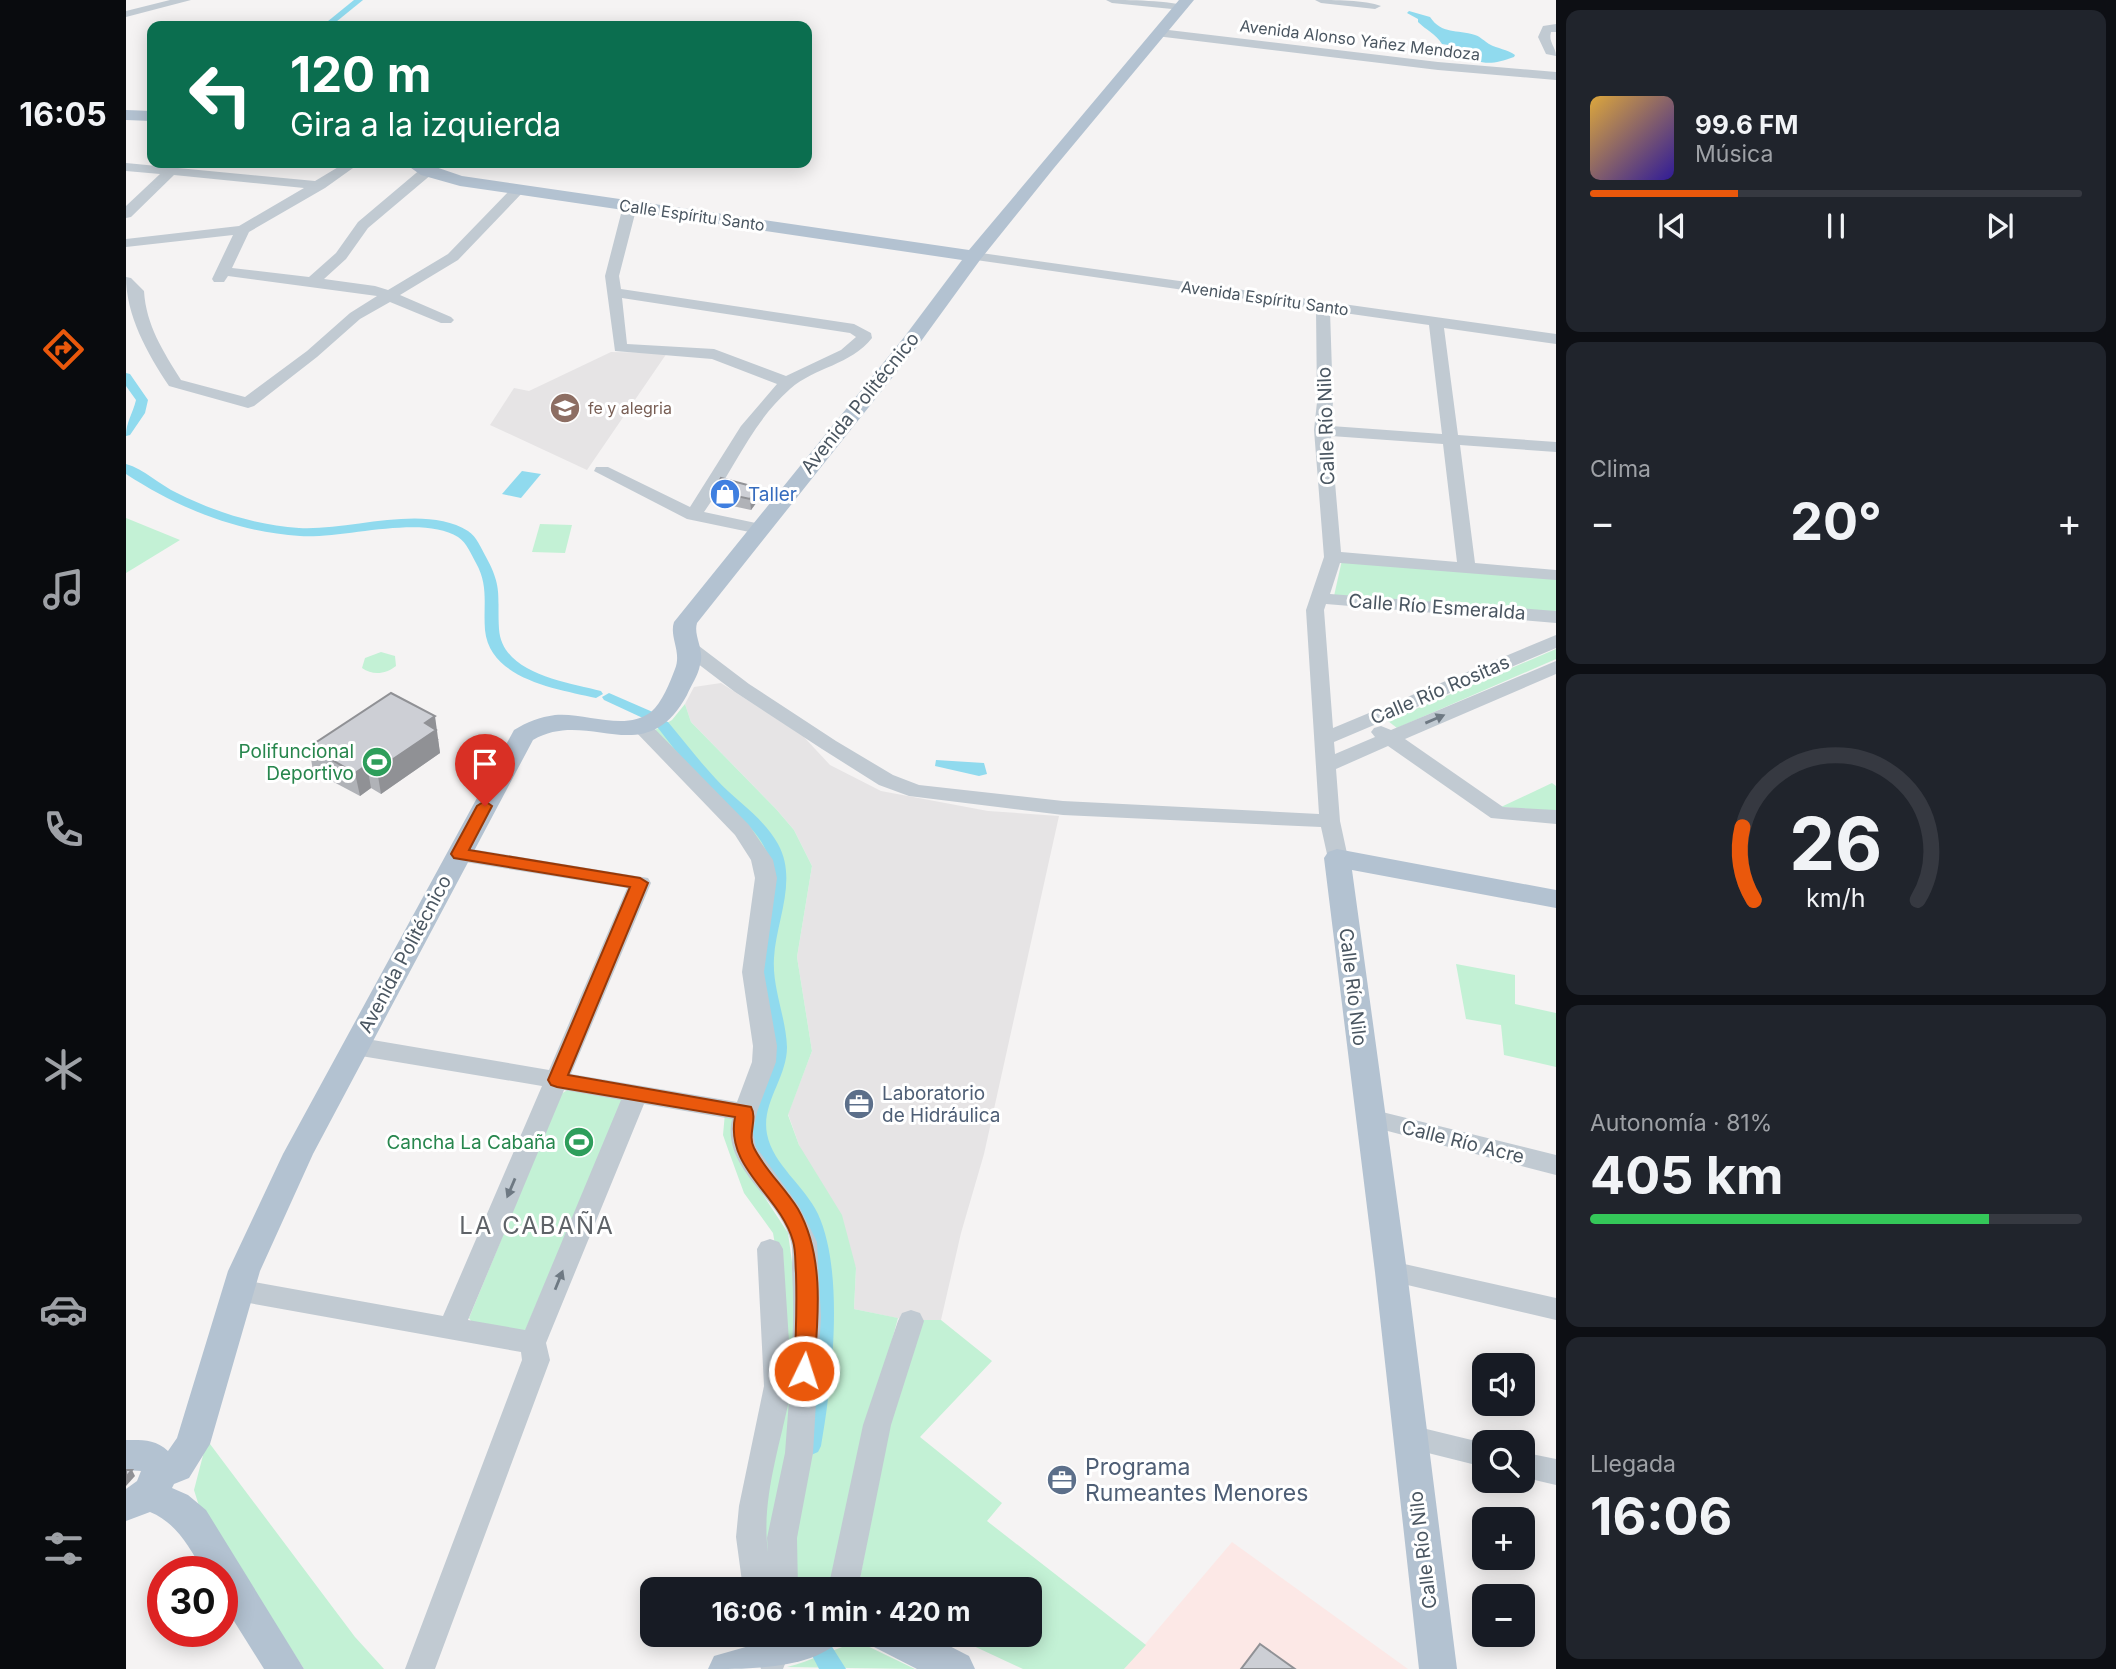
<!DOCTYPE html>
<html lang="es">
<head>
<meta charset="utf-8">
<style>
	body { margin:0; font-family:Inter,sans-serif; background:#20242c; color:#f1f3f6; height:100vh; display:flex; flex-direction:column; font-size:26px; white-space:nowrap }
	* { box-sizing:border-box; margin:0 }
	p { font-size:23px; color:#9ea1a6 }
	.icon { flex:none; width:38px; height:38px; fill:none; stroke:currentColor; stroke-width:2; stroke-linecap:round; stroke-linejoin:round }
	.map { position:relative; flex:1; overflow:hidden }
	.side { display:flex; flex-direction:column; gap:10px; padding:10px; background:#0d0f14; width:560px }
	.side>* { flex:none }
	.top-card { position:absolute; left:21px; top:21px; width:665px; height:147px; border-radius:14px; box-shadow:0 4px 18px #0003; background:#0b6e4f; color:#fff; overflow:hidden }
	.controls { position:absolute; left:1346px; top:1353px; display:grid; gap:14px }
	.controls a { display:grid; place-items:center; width:63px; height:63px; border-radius:14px; background:#171b24; box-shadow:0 4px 18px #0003; font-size:35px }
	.speed { position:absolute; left:21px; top:1556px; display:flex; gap:14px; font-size:35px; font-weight:700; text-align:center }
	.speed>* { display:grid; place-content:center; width:91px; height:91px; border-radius:50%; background:#171b24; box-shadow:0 4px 18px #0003; line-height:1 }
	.speed .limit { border:10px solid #d22; background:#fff; color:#111 }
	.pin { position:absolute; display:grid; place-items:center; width:60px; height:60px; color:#fff; margin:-72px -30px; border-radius:50% 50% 50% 0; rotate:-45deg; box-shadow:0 0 7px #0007 }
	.pin .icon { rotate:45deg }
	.me { position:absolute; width:77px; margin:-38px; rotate:4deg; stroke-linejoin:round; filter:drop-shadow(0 0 5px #0008) }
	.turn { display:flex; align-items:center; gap:24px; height:147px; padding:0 28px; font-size:32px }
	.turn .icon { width:91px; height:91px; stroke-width:2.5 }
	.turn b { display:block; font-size:49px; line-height:60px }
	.big { font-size:52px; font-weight:700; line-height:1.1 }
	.side .card { flex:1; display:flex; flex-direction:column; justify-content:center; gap:10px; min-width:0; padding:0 24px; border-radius:14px; background:#20242c }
	.side .dial { align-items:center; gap:0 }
	.dial svg { height:182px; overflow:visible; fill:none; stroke:#363941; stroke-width:7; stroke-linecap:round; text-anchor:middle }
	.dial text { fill:#f1f3f6; stroke:none }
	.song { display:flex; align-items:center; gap:21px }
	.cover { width:84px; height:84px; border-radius:10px; background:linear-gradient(135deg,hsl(40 70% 55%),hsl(250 70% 35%)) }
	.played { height:7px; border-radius:4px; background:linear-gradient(90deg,#ea580c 30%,#363941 30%) }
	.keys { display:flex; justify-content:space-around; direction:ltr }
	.heat { display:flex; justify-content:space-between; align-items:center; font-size:38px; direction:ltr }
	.charge { height:10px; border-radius:5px; background:linear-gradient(90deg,#34c759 81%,#363941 0) }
	.trip { position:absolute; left:514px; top:1577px; width:402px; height:70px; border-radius:14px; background:#171b24; box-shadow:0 4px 18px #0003; font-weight:700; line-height:70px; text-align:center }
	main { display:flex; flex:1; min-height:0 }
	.dock { display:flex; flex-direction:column; width:126px; justify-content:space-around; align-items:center; background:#090b0e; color:#9ea1a6 }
	.dock .icon { width:49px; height:49px }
	.dock .active { color:#ea580c }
	.dock b { font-size:32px; color:#f1f3f6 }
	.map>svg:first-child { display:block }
</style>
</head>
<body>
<main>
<nav class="dock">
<b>16:05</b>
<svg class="icon active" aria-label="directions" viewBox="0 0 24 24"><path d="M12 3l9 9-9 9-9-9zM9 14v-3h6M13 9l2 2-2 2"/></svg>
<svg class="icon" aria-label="music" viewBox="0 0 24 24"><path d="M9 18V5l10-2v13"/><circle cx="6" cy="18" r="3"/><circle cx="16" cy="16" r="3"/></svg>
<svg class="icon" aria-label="phone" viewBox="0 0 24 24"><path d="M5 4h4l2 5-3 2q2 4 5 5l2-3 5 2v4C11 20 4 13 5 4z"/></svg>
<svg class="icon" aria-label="climate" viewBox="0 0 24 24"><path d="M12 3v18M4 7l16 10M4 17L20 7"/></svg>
<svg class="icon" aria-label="car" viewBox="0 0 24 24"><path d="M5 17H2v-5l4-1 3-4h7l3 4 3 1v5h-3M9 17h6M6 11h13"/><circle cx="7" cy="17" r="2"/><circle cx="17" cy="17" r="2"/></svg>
<svg class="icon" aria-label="filters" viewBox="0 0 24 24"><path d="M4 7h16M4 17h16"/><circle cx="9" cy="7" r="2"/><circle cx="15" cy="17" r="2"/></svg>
</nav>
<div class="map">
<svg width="1430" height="1669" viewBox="0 0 1430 1669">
	<rect width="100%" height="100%" fill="#f5f3f3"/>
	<g fill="#e6e4e5">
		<path d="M485 352 541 353 461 470 364 425 388 388 403 391Z"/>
		<path d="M595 683 677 736 704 765 755 791 862 811 933 816 858 1154 835 1233 815 1320 785 1321 728 1309 730 1268 673 1145 662 1114 686 1051 671 957 686 866 668 830 650 809 565 722 559 704 568 687Z"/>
	</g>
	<path fill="#fce8e6" d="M1106 1542 1282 1669H998Z"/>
	<g fill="#c3f1d5">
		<path d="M0 518 54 540 0 573Z"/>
		<path d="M414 524 446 525 439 553 406 552Z"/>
		<path d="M1216 560 1430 579V614L1208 596Z"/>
		<path d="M1430 649V659L1271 728 1262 721Z"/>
		<path d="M255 652 269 656 270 666C260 674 247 676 236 668L239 658Z"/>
		<path d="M559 704 565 722 650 809 668 830 686 866 671 957 686 1051 662 1115 673 1145 716 1215 730 1268 728 1309 772 1318 732 1468 704 1589H664L684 1242 624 1147 633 971 645 877 529 730 546 720Z"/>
		<path d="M1426 783 1430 786V811L1375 807Z"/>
		<path d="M1330 964 1389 975V1004L1430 1013V1067L1378 1055 1375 1025 1340 1019Z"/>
		<path d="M443 1089 498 1098 399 1331 347 1324 343 1318 435 1094Z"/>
		<path d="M599 1113 612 1115 632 1187 662 1233 666 1262 669 1316 662 1438 647 1571 633 1538 653 1268 647 1233 618 1193 603 1152 597 1135Z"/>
		<path d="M796 1320H815L866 1361 794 1437 876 1503 861 1521 1020 1645 998 1669H897L824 1635 905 1634V1589H732L763 1423Z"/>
		<path d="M81 1440 229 1637 258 1669H178L73 1506 68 1490Z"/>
		<path d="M733 1642 789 1669 661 1667C686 1661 708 1648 733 1642Z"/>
	</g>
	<g fill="#90daee">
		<path d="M1283 11 1304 17C1316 35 1331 29 1349 35 1355 37 1358 41 1363 44 1372 49 1381 49 1389 55L1388 57C1365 65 1356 66 1335 52V47L1316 44C1310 34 1300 30 1292 22V19L1281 13Z"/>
		<path d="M396 471 415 474 395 498 376 494Z"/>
		<path d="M810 760 858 763 861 774 853 776 809 766Z"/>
	</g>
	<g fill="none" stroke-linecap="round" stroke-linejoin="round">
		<g fill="#90daee" fill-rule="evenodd">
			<path d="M228 0H237L205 26H196Z"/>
			<path d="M0 373 4 374 22 400 19 413 4 435 0 436C0 422 7 413 10 400L0 386Z"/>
			<path d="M0 464C18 469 34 485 51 493 89 512 130 525 173 528 223 531 298 503 342 531 351 537 355 548 360 557 377 588 371 596 373 629 376 674 441 682 475 691L477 694 470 698C432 689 364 680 359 630 357 605 363 586 350 563 345 554 341 543 332 537 296 514 217 539 174 536 111 532 52 508 0 474Z"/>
			<path d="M483 693 529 713 531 716 524 721 519 719 478 700 476 697Z"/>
			<path d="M537 720 542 722C558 741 573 761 590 779 610 801 637 817 652 844 672 880 650 921 648 958 646 988 660 1017 661 1047 661 1078 635 1103 641 1134 647 1165 679 1186 692 1214 719 1273 706 1383 695 1446L692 1452 685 1455 678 1452 675 1446C685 1386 700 1270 673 1215 659 1186 625 1165 622 1130 619 1105 638 1084 642 1060 648 1026 630 993 631 960 632 926 652 890 642 856 632 825 599 808 579 786 562 767 547 747 532 728L530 725 532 722Z"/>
			<path d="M675 1634H698L720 1669H693Z"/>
		</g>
		<g fill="#c1cad2" fill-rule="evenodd">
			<path d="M44 0H65L0 17V11Z"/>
			<path d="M980 0C1000 0 1046 0 1062 7L1056 10 986 3Z"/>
			<path d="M1189 0C1208 0 1239 0 1255 6L1249 9 1195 3Z"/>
			<path d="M1430 24V32H1425C1422 42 1430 47 1430 56L1420 54 1412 37 1417 26Z"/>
			<path d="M1034 29 1312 62 1430 72V80L1312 70 1030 36 1028 33Z"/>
			<path d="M0 163 189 181 219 163H234L199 188 123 232 106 268 183 277 210 253 232 222 296 168H306V174L242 228 220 259 198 279 249 286 262 290 322 254 387 187 392 186 399 190 332 260 274 295 325 317 328 320 325 323H315L264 302 234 319 191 357 128 406 122 408 43 386C21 353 0 315 0 277L5 278 18 291C20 325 37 351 55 380L119 397 181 351 224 313 251 296 102 276 98 282H88L86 279 107 235 0 247V239L113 226 178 188 48 175 5 217 0 218V206L34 174 0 171Z"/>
			<path d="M504 202 511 206 493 276 495 289 728 324 745 333 746 338C725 365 689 367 664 389 626 422 607 471 578 512L639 525 642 529 639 533 633 534 561 519 468 471 470 467H482L564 507 615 426 651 384 586 359 489 351 479 276 497 206ZM496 298 724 333 730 337 715 350 660 376 588 349 501 344Z"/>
			<path d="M848 252 1430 334V344L1318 328 1332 435 1430 442V452L1334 445 1349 563 1430 570V580L1214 563 1204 594 1430 611V623L1200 604 1198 610 1207 728 1430 635V648L1208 742 1209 754 1249 737 1245 732 1248 728 1255 726 1265 730 1430 661V674L1279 739 1377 807 1430 810V824L1365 818 1262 746 1210 769 1214 821 1222 858 1219 863H1203L1195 827 937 815 783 796 753 785 696 749 609 692 559 654 557 650 559 646H573L623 684 710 741 767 775 793 785 937 801 1193 814 1180 610 1198 557 1188 430 1191 402 1190 309 843 259 841 256ZM1204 311 1303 325 1316 434 1205 426 1207 402ZM1205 436 1317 444 1331 562 1215 552Z"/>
			<path d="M515 720 522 722 623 825 647 860 651 878 638 972 651 1046 650 1062 631 1112 627 1132 630 1147 673 1206 691 1242 695 1317 687 1453 671 1538 672 1589H617L610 1537 613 1506 638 1386 631 1249 635 1242 644 1239 653 1242 657 1249 665 1372C667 1337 668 1304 666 1269 666 1261 667 1250 665 1242 654 1197 595 1169 606 1119L518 1104 420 1343 424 1360 309 1669H279L396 1360 395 1352 112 1301 103 1298 99 1290 103 1282 112 1279 317 1316 416 1086 229 1055 221 1052 217 1046 221 1040 229 1037 423 1070 501 888 333 861 325 859 322 854 325 849 333 847 522 878 525 883 445 1074 611 1102 626 1062 627 1046 616 972 629 878 625 860 609 835 508 730 505 726 508 722ZM438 1090 495 1100 399 1330 342 1320ZM663 1400 659 1453 641 1538 642 1552C635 1502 653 1449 663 1400Z"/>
			<path d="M1244 1109 1430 1155V1175L1235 1124 1232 1118 1235 1112Z"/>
			<path d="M1265 1261 1430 1298V1320L1256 1279 1252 1272 1256 1265Z"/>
			<path d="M785 1310 794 1313 798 1321 765 1425 732 1589H702L737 1425 772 1321 776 1313Z"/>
			<path d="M1284 1425 1358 1443V1467L1274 1446 1270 1437 1274 1428Z"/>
			<path d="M1396 1452 1430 1459V1485L1396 1477Z"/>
			<path d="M624 1634H654L661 1659 657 1669H635Z"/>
		</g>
		<g fill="#b3c2d1" fill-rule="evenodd">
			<path d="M1053 0H1068L928 168 854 260 793 344 571 623C567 636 579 650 574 665 572 676 565 685 561 695 519 773 463 707 407 740L187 1154 134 1271 84 1444 63 1478 48 1484 46 1488 62 1495 80 1510 178 1669H138L96 1602V1572H78C63 1547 51 1523 24 1512L0 1521V1489L11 1481 15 1471 0 1470V1440C17 1440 29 1439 42 1451L51 1438 102 1271 157 1154 388 730C401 722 414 717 429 715 459 712 499 732 525 712 536 703 544 682 549 669 556 652 543 637 548 622L779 336 836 260 334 186 295 175 278 163H298L336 176 843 250Z"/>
			<path d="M0 110 26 111V121L0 120Z"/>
			<path d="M1211 849 1430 890V908L1226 870 1281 1272 1331 1669H1293L1249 1272 1198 858 1202 852Z"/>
			<path d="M665 1634H718C696 1669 625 1669 582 1669L588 1656Z"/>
			<path d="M742 1634H800L843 1656 849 1669H791L748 1647Z"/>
		</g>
	</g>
	<g fill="#b0b2b7">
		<path d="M587 491 633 499 625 510 588 502Z"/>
		<path d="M313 739 312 740 314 753 255 794 245 788 234 796 187 771 183 747Z"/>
	</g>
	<g fill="#909195">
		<path d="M633 488V499L625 510 624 499Z"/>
		<path d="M309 716 314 753 255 794 251 770 299 723Z"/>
		<path d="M241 765 245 788 234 796 229 773Z"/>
		<path d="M6 1470 9 1476 0 1486V1477Z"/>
	</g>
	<g fill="#cdcfd5" stroke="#909195" stroke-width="2">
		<path d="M595 478 633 488 624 499 587 491Z"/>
		<path d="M265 693 309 716 299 723 310 730 251 770 241 765 229 773 183 747Z"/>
		<path d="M0 1470H6L0 1477Z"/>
		<path d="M1134 1644 1169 1669H1115Z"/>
	</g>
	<defs><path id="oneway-solid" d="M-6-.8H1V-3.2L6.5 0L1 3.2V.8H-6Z" transform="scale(1.75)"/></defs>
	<g fill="#6e7983">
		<use href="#oneway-solid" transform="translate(1309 719) rotate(-23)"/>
		<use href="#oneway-solid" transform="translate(385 1188) rotate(113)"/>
		<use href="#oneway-solid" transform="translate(433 1280) rotate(-68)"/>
	</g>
	<path fill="#ea580c" stroke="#983908" stroke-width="2" d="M359 801 366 806 343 850 514 878 522 883 442 1075 625 1107C632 1119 621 1135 628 1148 639 1170 659 1188 672 1209 699 1257 692 1318 688 1371L685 1378 678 1380 671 1378 668 1371C670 1338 671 1307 670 1273 669 1263 670 1251 667 1241 654 1195 599 1168 609 1117L431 1087 425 1085 422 1080 504 887 328 858 325 854 351 806Z"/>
	<defs>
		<g id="school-disc" transform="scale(1.575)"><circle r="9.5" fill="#8d6e63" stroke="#fff"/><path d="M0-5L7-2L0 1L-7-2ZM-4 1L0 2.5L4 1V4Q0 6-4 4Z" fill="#fff"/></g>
		<g id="shop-disc" transform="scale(1.575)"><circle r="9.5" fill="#3f7fe0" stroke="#fff"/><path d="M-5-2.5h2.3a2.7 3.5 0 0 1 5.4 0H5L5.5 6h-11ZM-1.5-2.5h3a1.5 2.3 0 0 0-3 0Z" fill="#fff"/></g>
		<g id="stadium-disc" transform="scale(1.575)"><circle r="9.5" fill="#2e9e5b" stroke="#fff"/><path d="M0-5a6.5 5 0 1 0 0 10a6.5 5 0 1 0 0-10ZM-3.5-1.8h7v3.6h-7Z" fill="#fff"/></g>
		<g id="office-disc" transform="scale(1.575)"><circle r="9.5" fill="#5c6f8a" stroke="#fff"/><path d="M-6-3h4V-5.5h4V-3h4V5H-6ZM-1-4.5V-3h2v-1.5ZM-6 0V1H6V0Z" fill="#fff"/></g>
	</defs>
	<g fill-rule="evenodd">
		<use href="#school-disc" x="439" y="408"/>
		<use href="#shop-disc" x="599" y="494"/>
		<use href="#stadium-disc" x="251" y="762"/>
		<use href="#office-disc" x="733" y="1104"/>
		<use href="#stadium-disc" x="453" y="1142"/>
		<use href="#office-disc" x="936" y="1480"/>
	</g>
	<g text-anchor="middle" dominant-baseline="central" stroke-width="6" stroke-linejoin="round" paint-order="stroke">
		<g font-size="16" fill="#4a5661" stroke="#fff">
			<text transform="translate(1234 40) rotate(7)">Avenida Alonso Yañez Mendoza</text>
			<text transform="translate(566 215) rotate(8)">Calle Espíritu Santo</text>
			<text transform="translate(1139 298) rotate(8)">Avenida Espíritu Santo</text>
		</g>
		<g font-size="16" fill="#785e54" stroke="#fff" text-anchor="start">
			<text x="462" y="408">fe y alegria</text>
		</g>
		<g font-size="19" fill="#4a5661" stroke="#fff">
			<text transform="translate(734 403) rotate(-51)">Avenida Politécnico</text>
			<text transform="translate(1200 426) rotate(-92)">Calle Río Nilo</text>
			<text transform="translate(1311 607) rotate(4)">Calle Río Esmeralda</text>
			<text transform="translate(1314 690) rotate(-23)">Calle Río Rositas</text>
			<text transform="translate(279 954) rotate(-62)">Avenida Politécnico</text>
			<text transform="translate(1227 987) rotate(83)">Calle Río Nilo</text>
			<text transform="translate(1337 1142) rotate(14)">Calle Río Acre</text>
			<text transform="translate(1297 1550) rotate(-97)">Calle Río Nilo</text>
		</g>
		<g font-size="19" fill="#366cbe" stroke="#fff" text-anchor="start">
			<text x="622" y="494">Taller</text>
		</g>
		<g font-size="19" fill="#27864d" stroke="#fff" text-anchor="end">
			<text x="228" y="751">Polifuncional<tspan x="228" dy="22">Deportivo</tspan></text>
			<text x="430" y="1142">Cancha La Cabaña</text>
		</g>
		<g font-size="19" fill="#4e5e75" stroke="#fff" text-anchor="start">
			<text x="756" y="1093">Laboratorio<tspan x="756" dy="22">de Hidráulica</tspan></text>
		</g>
		<g font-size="23" fill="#4e5e75" stroke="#fff" text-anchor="start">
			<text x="959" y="1467">Programa<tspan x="959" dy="26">Rumeantes Menores</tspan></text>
		</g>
		<g font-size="24" letter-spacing="2" fill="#5f6368" stroke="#fff">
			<text x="411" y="1225">LA CABAÑA</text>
		</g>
	</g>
</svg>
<div class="controls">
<a><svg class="icon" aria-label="sound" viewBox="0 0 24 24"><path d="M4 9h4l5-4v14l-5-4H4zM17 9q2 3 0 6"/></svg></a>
<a><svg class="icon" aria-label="search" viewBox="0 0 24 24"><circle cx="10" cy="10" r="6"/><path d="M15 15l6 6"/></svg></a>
<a>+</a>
<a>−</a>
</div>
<div class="speed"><div class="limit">30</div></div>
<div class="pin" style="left:359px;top:806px;background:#d93025"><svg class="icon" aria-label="arrive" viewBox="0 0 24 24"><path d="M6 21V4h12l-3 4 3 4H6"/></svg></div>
<svg class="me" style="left:678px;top:1371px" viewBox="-20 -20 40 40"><circle r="17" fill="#ea580c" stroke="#fff" stroke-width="3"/><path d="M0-11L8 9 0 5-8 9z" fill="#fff"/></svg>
<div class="trip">16:06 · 1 min · 420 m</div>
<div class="top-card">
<div class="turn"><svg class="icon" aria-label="left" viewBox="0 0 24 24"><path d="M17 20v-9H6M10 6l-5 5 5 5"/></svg><div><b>120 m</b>Gira a la izquierda</div></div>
</div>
</div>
<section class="side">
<div class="card">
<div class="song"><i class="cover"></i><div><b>99.6 FM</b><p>Música</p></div></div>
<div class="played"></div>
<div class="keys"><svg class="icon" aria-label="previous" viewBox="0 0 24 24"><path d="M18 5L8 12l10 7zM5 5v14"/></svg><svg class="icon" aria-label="pause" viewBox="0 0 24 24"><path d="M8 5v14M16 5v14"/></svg><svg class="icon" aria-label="next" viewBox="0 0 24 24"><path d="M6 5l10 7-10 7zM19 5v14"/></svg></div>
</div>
<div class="card"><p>Clima</p>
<div class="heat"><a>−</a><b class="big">20°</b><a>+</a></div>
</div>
<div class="card dial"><svg viewBox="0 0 100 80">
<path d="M14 69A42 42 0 1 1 86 69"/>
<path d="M14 69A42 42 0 0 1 9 37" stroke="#ea580c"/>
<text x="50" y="56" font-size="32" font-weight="700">26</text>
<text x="50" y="72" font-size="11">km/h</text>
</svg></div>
<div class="card"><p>Autonomía · 81%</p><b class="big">405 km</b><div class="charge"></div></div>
<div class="card"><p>Llegada</p><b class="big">16:06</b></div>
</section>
</main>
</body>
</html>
